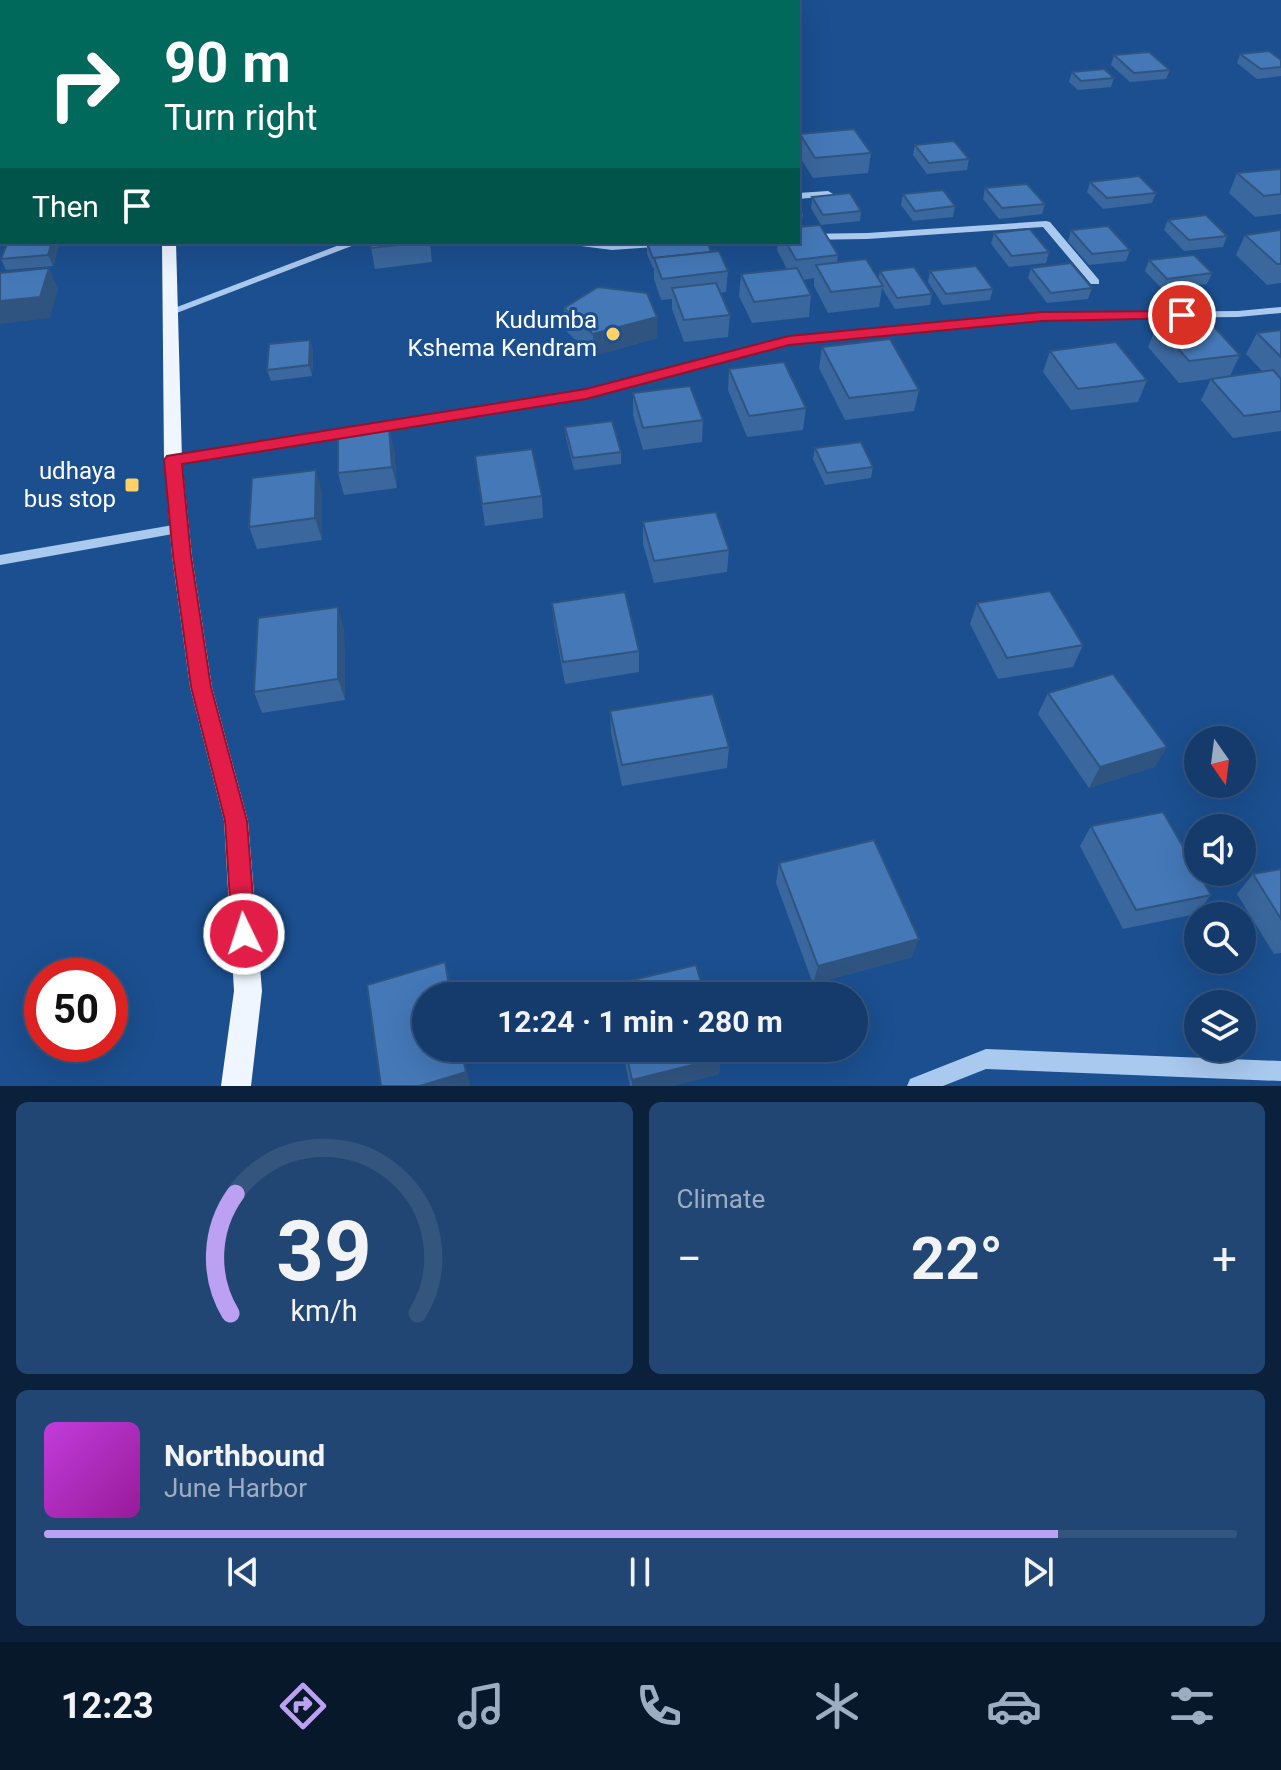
<!DOCTYPE html>
<html lang="en">
<head>
<meta charset="utf-8">
<style>
	body { margin:0; font-family:Roboto,sans-serif; background:#214673; color:#f1f3f6; height:100vh; display:flex; flex-direction:column; font-size:30px; white-space:nowrap }
	* { box-sizing:border-box; margin:0 }
	p { font-size:26px; color:#9dadc1 }
	.icon { flex:none; width:44px; height:44px; fill:none; stroke:currentColor; stroke-width:2; stroke-linecap:round; stroke-linejoin:round }
	.map { position:relative; height:1086px; overflow:hidden }
	.drawer { display:flex; flex-direction:column; gap:16px; padding:16px; background:#0b203b; flex:1 }
	.drawer>* { flex:none }
	.hud { position:absolute; left:0px; top:0px; width:800px; height:244px; box-shadow:0 8px 32px #0002,0 0 0 2px #33557e; background:#00695c; color:#fff; overflow:hidden }
	.needle { width:52px; rotate:166deg }
	.fabs { position:absolute; left:1184px; top:726px; display:grid; gap:16px }
	.fabs a { display:grid; place-items:center; width:72px; height:72px; border-radius:50%; background:#143b6b; box-shadow:0 8px 32px #0002,0 0 0 2px #33557e; font-size:40px }
	.speed { position:absolute; left:24px; top:958px; display:flex; gap:16px; font-size:40px; font-weight:700; text-align:center }
	.speed>* { display:grid; place-content:center; width:104px; height:104px; border-radius:50%; background:#143b6b; box-shadow:0 8px 32px #0002,0 0 0 2px #33557e; line-height:1 }
	.speed .limit { border:12px solid #d22; background:#fff; color:#111 }
	.pin { position:absolute; display:grid; place-items:center; width:68px; height:68px; color:#fff; margin:-34px; border:4px solid #fff; border-radius:50%; box-shadow:0 2px 8px #0007 }
	.me { position:absolute; width:88px; margin:-44px; rotate:356deg; stroke-linejoin:round; filter:drop-shadow(0 0 6px #0008) }
	.turn { display:flex; align-items:center; gap:28px; height:168px; padding:0 32px; font-size:36px }
	.turn .icon { width:104px; height:104px; stroke-width:2.5 }
	.turn b { display:block; font-size:56px; line-height:68px }
	.then { display:flex; align-items:center; height:76px; padding:0 32px; background:#0003; gap:16px; font-size:30px }
	.big { font-size:60px; font-weight:700; line-height:1.1 }
	.drawer .tile { flex:1; display:flex; flex-direction:column; justify-content:center; gap:12px; min-width:0; padding:0 28px; border-radius:12px; background:#214673 }
	.drawer .dial { align-items:center; gap:0 }
	.dial svg { height:208px; overflow:visible; fill:none; stroke:#33557e; stroke-width:7; stroke-linecap:round; text-anchor:middle }
	.dial text { fill:#f1f3f6; stroke:none }
	.song { display:flex; align-items:center; gap:24px }
	.cover { width:96px; height:96px; border-radius:12px; background:linear-gradient(135deg,hsl(290 70% 55%),hsl(300 70% 35%)) }
	.played { height:8px; border-radius:4px; background:linear-gradient(90deg,#bca0f2 85%,#33557e 85%) }
	.keys { display:flex; justify-content:space-around; direction:ltr }
	.heat { display:flex; justify-content:space-between; align-items:center; font-size:44px; direction:ltr }
	.drawer .tiles { flex:1; display:grid; gap:16px; grid-template-columns:1fr 1fr }
	.tile:last-child { grid-column:span 2 }
	.trip { position:absolute; left:412px; top:982px; width:456px; height:80px; border-radius:40px; background:#143b6b; box-shadow:0 8px 32px #0002,0 0 0 2px #33557e; font-weight:700; line-height:80px; text-align:center }
	.dock { display:flex; height:128px; justify-content:space-around; align-items:center; background:#08182b; color:#9dadc1 }
	.dock .icon { width:56px; height:56px }
	.dock .selected { color:#bca0f2 }
	.dock b { font-size:36px; color:#f1f3f6 }
	.map>svg:first-child { display:block }
</style>
</head>
<body>
<div class="map">
<svg width="1281" height="1086" viewBox="0 0 1281 1086">
	<rect width="100%" height="100%" fill="#1b4f8f"/>
	<g fill="none" stroke-linecap="round" stroke-linejoin="round">
		<g fill="#a9c9ee" fill-rule="evenodd">
			<path d="M828 191 833 194 831 196 798 199V193Z"/>
			<path d="M1046 221 1050 222 1099 280V284H1091L1043 227 867 239 798 240V234L867 233Z"/>
			<path d="M347 242H362L174 314H166L164 312Z"/>
			<path d="M568 242 612 244 687 242 682 245 612 250 573 245Z"/>
			<path d="M1281 307V313L1238 317 1042 319 789 344 586 398 173 464 167 460 173 456 586 390 789 338 1042 313 1238 311Z"/>
			<path d="M179 524 186 529 184 532 0 565V555Z"/>
			<path d="M986 1049 1281 1061V1081L986 1069 943 1086H907L910 1079Z"/>
		</g>
		<g fill="#f0f6ff" fill-rule="evenodd">
			<rect x="216" y="0" width="10" height="2"/>
			<path d="M162 242H176L182 460 192 556 212 687 248 821 262 991 251 1086H221L234 991 224 821 190 687 172 556 164 460Z"/>
		</g>
	</g>
	<g fill="#3a679d">
		<path d="M126 0H198V2H104Z"/>
		<path d="M1240 54 1281 60V76L1257 79 1237 63Z"/>
		<path d="M1114 55 1170 70 1166 79 1130 82 1111 65Z"/>
		<path d="M1072 72 1114 78 1111 87 1078 90 1069 82Z"/>
		<path d="M800 134 871 153 868 173 813 178 798 154Z"/>
		<path d="M915 145 969 159 967 170 927 174 913 155Z"/>
		<path d="M1281 169V214L1255 217 1229 193 1237 173Z"/>
		<path d="M1090 182 1156 193 1152 203 1103 209 1087 192Z"/>
		<path d="M985 188 1045 204 1042 214 999 219 983 199Z"/>
		<path d="M903 194 955 206 953 217 913 221 901 205Z"/>
		<path d="M812 197 861 211 860 221 821 225 811 208Z"/>
		<path d="M798 206 803 214 801 225H798Z"/>
		<path d="M1168 220 1227 236 1223 247 1184 251 1164 230Z"/>
		<path d="M1071 230 1130 250 1126 261 1089 265 1068 241Z"/>
		<path d="M1281 230V283L1267 285 1236 255 1245 235Z"/>
		<path d="M994 233 1049 252 1046 263 1009 267 991 244Z"/>
		<path d="M8 242H60L53 266 6 270 1 259Z"/>
		<path d="M430 242 432 262 375 269 371 248Z"/>
		<path d="M778 242H798L838 255 837 263 878 279 880 271 932 294 930 305 895 309 882 288 879 307 828 313 814 286V278L803 280 811 295 809 317 752 323 739 296 741 274 787 269 777 250Z"/>
		<path d="M647 243 711 252 728 271 726 292 720 293 730 315 728 337 684 342 672 309V299L661 300 654 279V268H653L647 254Z"/>
		<path d="M1149 260 1212 273 1207 284 1162 289 1145 271Z"/>
		<path d="M1031 268 1092 288 1088 299 1047 303 1028 278Z"/>
		<path d="M930 271 993 289 990 300 943 305 928 282Z"/>
		<path d="M564 308 657 338 593 356 565 330Z"/>
		<path d="M1157 325 1240 355 1230 376 1263 372 1246 354 1257 333 1281 330V431L1233 438 1201 400 1211 379 1179 383 1148 347Z"/>
		<path d="M310 340 313 351 312 376 271 381 267 370Z"/>
		<path d="M822 347 919 390 914 411 845 420 819 368Z"/>
		<path d="M1050 351 1147 380 1138 402 1071 410 1043 372Z"/>
		<path d="M729 369 806 408 803 430 747 437 728 390Z"/>
		<path d="M633 393 703 420 702 442 643 450 633 415Z"/>
		<path d="M565 427 621 452V464L574 470 566 438Z"/>
		<path d="M815 448 873 467 871 478 825 485 813 459Z"/>
		<path d="M394 449 397 488 344 495 338 473Z"/>
		<path d="M475 456 542 496 543 518 485 526Z"/>
		<path d="M322 492V540L257 549 249 527Z"/>
		<path d="M643 522 729 550 727 572 654 583 643 544Z"/>
		<path d="M552 603 639 651V672L565 684 554 624Z"/>
		<path d="M977 603 1083 645 1073 667 998 679 970 624Z"/>
		<path d="M344 629 345 700 262 713 254 692Z"/>
		<path d="M1048 693 1167 747 1154 767 1089 788 1038 714Z"/>
		<path d="M610 711 729 747 727 768 622 786 611 732Z"/>
		<path d="M1091 826 1211 895 1196 914 1123 929 1080 846Z"/>
		<path d="M779 863 912 957 813 984 776 883Z"/>
		<path d="M1281 869V953L1274 954 1237 894 1253 874Z"/>
		<path d="M622 1048H719L721 1058 719 1074 672 1086H630Z"/>
	</g>
	<g fill="#305480">
		<path d="M52 242H60L53 266 48 255Z"/>
		<path d="M49 268 58 289 50 318 0 324V301Z"/>
		<path d="M657 317V338L593 356V334Z"/>
		<path d="M310 340 313 351 312 376 309 365Z"/>
		<path d="M389 427 394 449 397 488 392 467Z"/>
		<path d="M316 470 322 492V540L315 518Z"/>
		<path d="M338 607 344 629 345 700 338 679Z"/>
		<path d="M1167 747 1154 767 1089 788 1100 767Z"/>
		<path d="M919 939 912 957 813 984 818 966Z"/>
		<path d="M445 962 450 980 453 996H451Z"/>
		<path d="M461 1048H463L470 1086H420Z"/>
		<path d="M721 1058 719 1074 672 1086H632V1080Z"/>
	</g>
	<g fill="#4478b7" stroke="#305480" stroke-width="2">
		<path d="M1269 51 1281 60V67L1261 69 1240 54Z"/>
		<path d="M1149 52 1170 70 1134 73 1114 55Z"/>
		<path d="M1104 69 1114 78 1081 81 1072 72Z"/>
		<path d="M854 129 871 153 815 158 800 134Z"/>
		<path d="M954 141 969 159 929 163 915 145Z"/>
		<path d="M1281 169V194L1264 196 1237 173Z"/>
		<path d="M1139 176 1156 193 1107 198 1090 182Z"/>
		<path d="M1027 184 1045 204 1002 208 985 188Z"/>
		<path d="M943 190 955 206 915 211 903 194Z"/>
		<path d="M850 193 861 211 823 215 812 197Z"/>
		<path d="M1206 215 1227 236 1189 240 1168 220Z"/>
		<path d="M820 225 838 255 796 260 786 242H798V227Z"/>
		<path d="M1108 226 1130 250 1092 254 1071 230Z"/>
		<path d="M1030 229 1049 252 1012 256 994 233Z"/>
		<path d="M1281 230V264H1277L1245 235Z"/>
		<path d="M8 242H52L48 255 1 259Z"/>
		<path d="M371 242H426L371 248Z"/>
		<path d="M657 242H707L711 252 653 258 647 243Z"/>
		<path d="M719 251 728 271 662 279 654 258Z"/>
		<path d="M1194 255 1212 273 1167 279 1149 260Z"/>
		<path d="M866 259 883 286 831 292 816 265Z"/>
		<path d="M1071 263 1092 288 1051 293 1031 268Z"/>
		<path d="M976 266 993 289 946 294 930 271Z"/>
		<path d="M914 267 932 294 897 298 880 271Z"/>
		<path d="M49 268 40 297 0 301V273Z"/>
		<path d="M797 268 811 295 754 302 741 274Z"/>
		<path d="M716 283 730 315 684 320 672 288Z"/>
		<path d="M598 287 647 293 657 317 593 334 564 308Z"/>
		<path d="M1207 319 1240 355 1189 361 1157 325Z"/>
		<path d="M1281 330V357L1257 333Z"/>
		<path d="M890 339 919 390 849 398 822 347Z"/>
		<path d="M310 340 309 365 267 370 269 344Z"/>
		<path d="M1116 342 1147 380 1078 389 1050 351Z"/>
		<path d="M784 362 806 408 749 416 729 369Z"/>
		<path d="M1273 370 1281 379V411L1244 416 1211 379Z"/>
		<path d="M690 386 703 420 643 428 633 393Z"/>
		<path d="M612 421 621 452 573 458 565 427Z"/>
		<path d="M389 427 392 467 338 473V434Z"/>
		<path d="M861 442 873 467 827 473 815 448Z"/>
		<path d="M532 449 542 496 482 504 475 456Z"/>
		<path d="M316 470 315 518 249 527 252 478Z"/>
		<path d="M716 512 729 550 654 561 643 522Z"/>
		<path d="M1050 591 1083 645 1007 658 977 603Z"/>
		<path d="M625 592 639 651 563 662 552 603Z"/>
		<path d="M338 607V679L254 692 258 618Z"/>
		<path d="M1113 674 1167 747 1100 767 1048 693Z"/>
		<path d="M713 694 729 747 622 765 610 711Z"/>
		<path d="M1163 812 1211 895 1136 910 1091 826Z"/>
		<path d="M874 840 919 939 818 966 779 863Z"/>
		<path d="M1281 869V919L1253 874Z"/>
		<path d="M445 962 451 996H426V1048H461L466 1072 420 1086H381L367 985Z"/>
		<path d="M696 965 705 996H614L611 985Z"/>
		<path d="M625 1048H719L721 1058 632 1080Z"/>
	</g>
	<path fill="#e11d48" stroke="#92132f" stroke-width="2" d="M1182 311 1187 312V318L1042 321 789 345 586 399 182 464 191 556 211 687 247 821 256 934 252 942 244 946 235 942 232 934 225 821 191 687 173 556 164 460 167 456 586 389 789 336 1042 312Z"/>
	<g fill="#ffd166" stroke="#1b4f8f" stroke-width="3">
		<circle cx="613" cy="334" r="8"/>
		<rect x="124" y="477" width="16" height="16" rx="4"/>
	</g>
	<g text-anchor="middle" dominant-baseline="central" stroke-width="6" stroke-linejoin="round" paint-order="stroke">
		<g font-size="24" fill="#fff" stroke="#1b4f8f" text-anchor="end">
			<text x="597" y="320">Kudumba<tspan x="597" dy="28">Kshema Kendram</tspan></text>
			<text x="116" y="471">udhaya<tspan x="116" dy="28">bus stop</tspan></text>
		</g>
	</g>
</svg>
<div class="fabs">
<a><svg class="needle" viewBox="-14 -14 28 28"><path d="M0-13l5 13h-10z" fill="#e53935"/><path d="M0 13l5-13h-10z" fill="#9dadc1"/></svg></a>
<a><svg class="icon" aria-label="sound" viewBox="0 0 24 24"><path d="M4 9h4l5-4v14l-5-4H4zM17 9q2 3 0 6"/></svg></a>
<a><svg class="icon" aria-label="search" viewBox="0 0 24 24"><circle cx="10" cy="10" r="6"/><path d="M15 15l6 6"/></svg></a>
<a><svg class="icon" aria-label="layers" viewBox="0 0 24 24"><path d="M12 4l9 5-9 5-9-5zM3 14l9 5 9-5"/></svg></a>
</div>
<div class="speed"><div class="limit">50</div></div>
<div class="pin" style="left:1182px;top:315px;background:#d93025"><svg class="icon" aria-label="arrive" viewBox="0 0 24 24"><path d="M6 21V4h12l-3 4 3 4H6"/></svg></div>
<svg class="me" style="left:244px;top:934px" viewBox="-20 -20 40 40"><circle r="17" fill="#e11d48" stroke="#fff" stroke-width="3"/><path d="M0-11L8 9 0 5-8 9z" fill="#fff"/></svg>
<div class="trip">12:24 · 1 min · 280 m</div>
<div class="hud">
<div class="turn"><svg class="icon" aria-label="right" viewBox="0 0 24 24"><path d="M7 20v-9h11M14 6l5 5-5 5"/></svg><div><b>90 m</b>Turn right</div></div>
<div class="then">Then<svg class="icon" aria-label="arrive" viewBox="0 0 24 24"><path d="M6 21V4h12l-3 4 3 4H6"/></svg></div>
</div>
</div>
<section class="drawer">
<div class="tiles">
<div class="tile dial"><svg viewBox="0 0 100 80">
<path d="M14 69A42 42 0 1 1 86 69"/>
<path d="M14 69A42 42 0 0 1 16 23" stroke="#bca0f2"/>
<text x="50" y="56" font-size="32" font-weight="700">39</text>
<text x="50" y="72" font-size="11">km/h</text>
</svg></div>
<div class="tile"><p>Climate</p>
<div class="heat"><a>−</a><b class="big">22°</b><a>+</a></div>
</div>
<div class="tile">
<div class="song"><i class="cover"></i><div><b>Northbound</b><p>June Harbor</p></div></div>
<div class="played"></div>
<div class="keys"><svg class="icon" aria-label="previous" viewBox="0 0 24 24"><path d="M18 5L8 12l10 7zM5 5v14"/></svg><svg class="icon" aria-label="pause" viewBox="0 0 24 24"><path d="M8 5v14M16 5v14"/></svg><svg class="icon" aria-label="next" viewBox="0 0 24 24"><path d="M6 5l10 7-10 7zM19 5v14"/></svg></div>
</div>
</div>
</section>
<nav class="dock">
<b>12:23</b>
<svg class="icon selected" aria-label="directions" viewBox="0 0 24 24"><path d="M12 3l9 9-9 9-9-9zM9 14v-3h6M13 9l2 2-2 2"/></svg>
<svg class="icon" aria-label="music" viewBox="0 0 24 24"><path d="M9 18V5l10-2v13"/><circle cx="6" cy="18" r="3"/><circle cx="16" cy="16" r="3"/></svg>
<svg class="icon" aria-label="phone" viewBox="0 0 24 24"><path d="M5 4h4l2 5-3 2q2 4 5 5l2-3 5 2v4C11 20 4 13 5 4z"/></svg>
<svg class="icon" aria-label="climate" viewBox="0 0 24 24"><path d="M12 3v18M4 7l16 10M4 17L20 7"/></svg>
<svg class="icon" aria-label="car" viewBox="0 0 24 24"><path d="M5 17H2v-5l4-1 3-4h7l3 4 3 1v5h-3M9 17h6M6 11h13"/><circle cx="7" cy="17" r="2"/><circle cx="17" cy="17" r="2"/></svg>
<svg class="icon" aria-label="filters" viewBox="0 0 24 24"><path d="M4 7h16M4 17h16"/><circle cx="9" cy="7" r="2"/><circle cx="15" cy="17" r="2"/></svg>
</nav>
</body>
</html>
